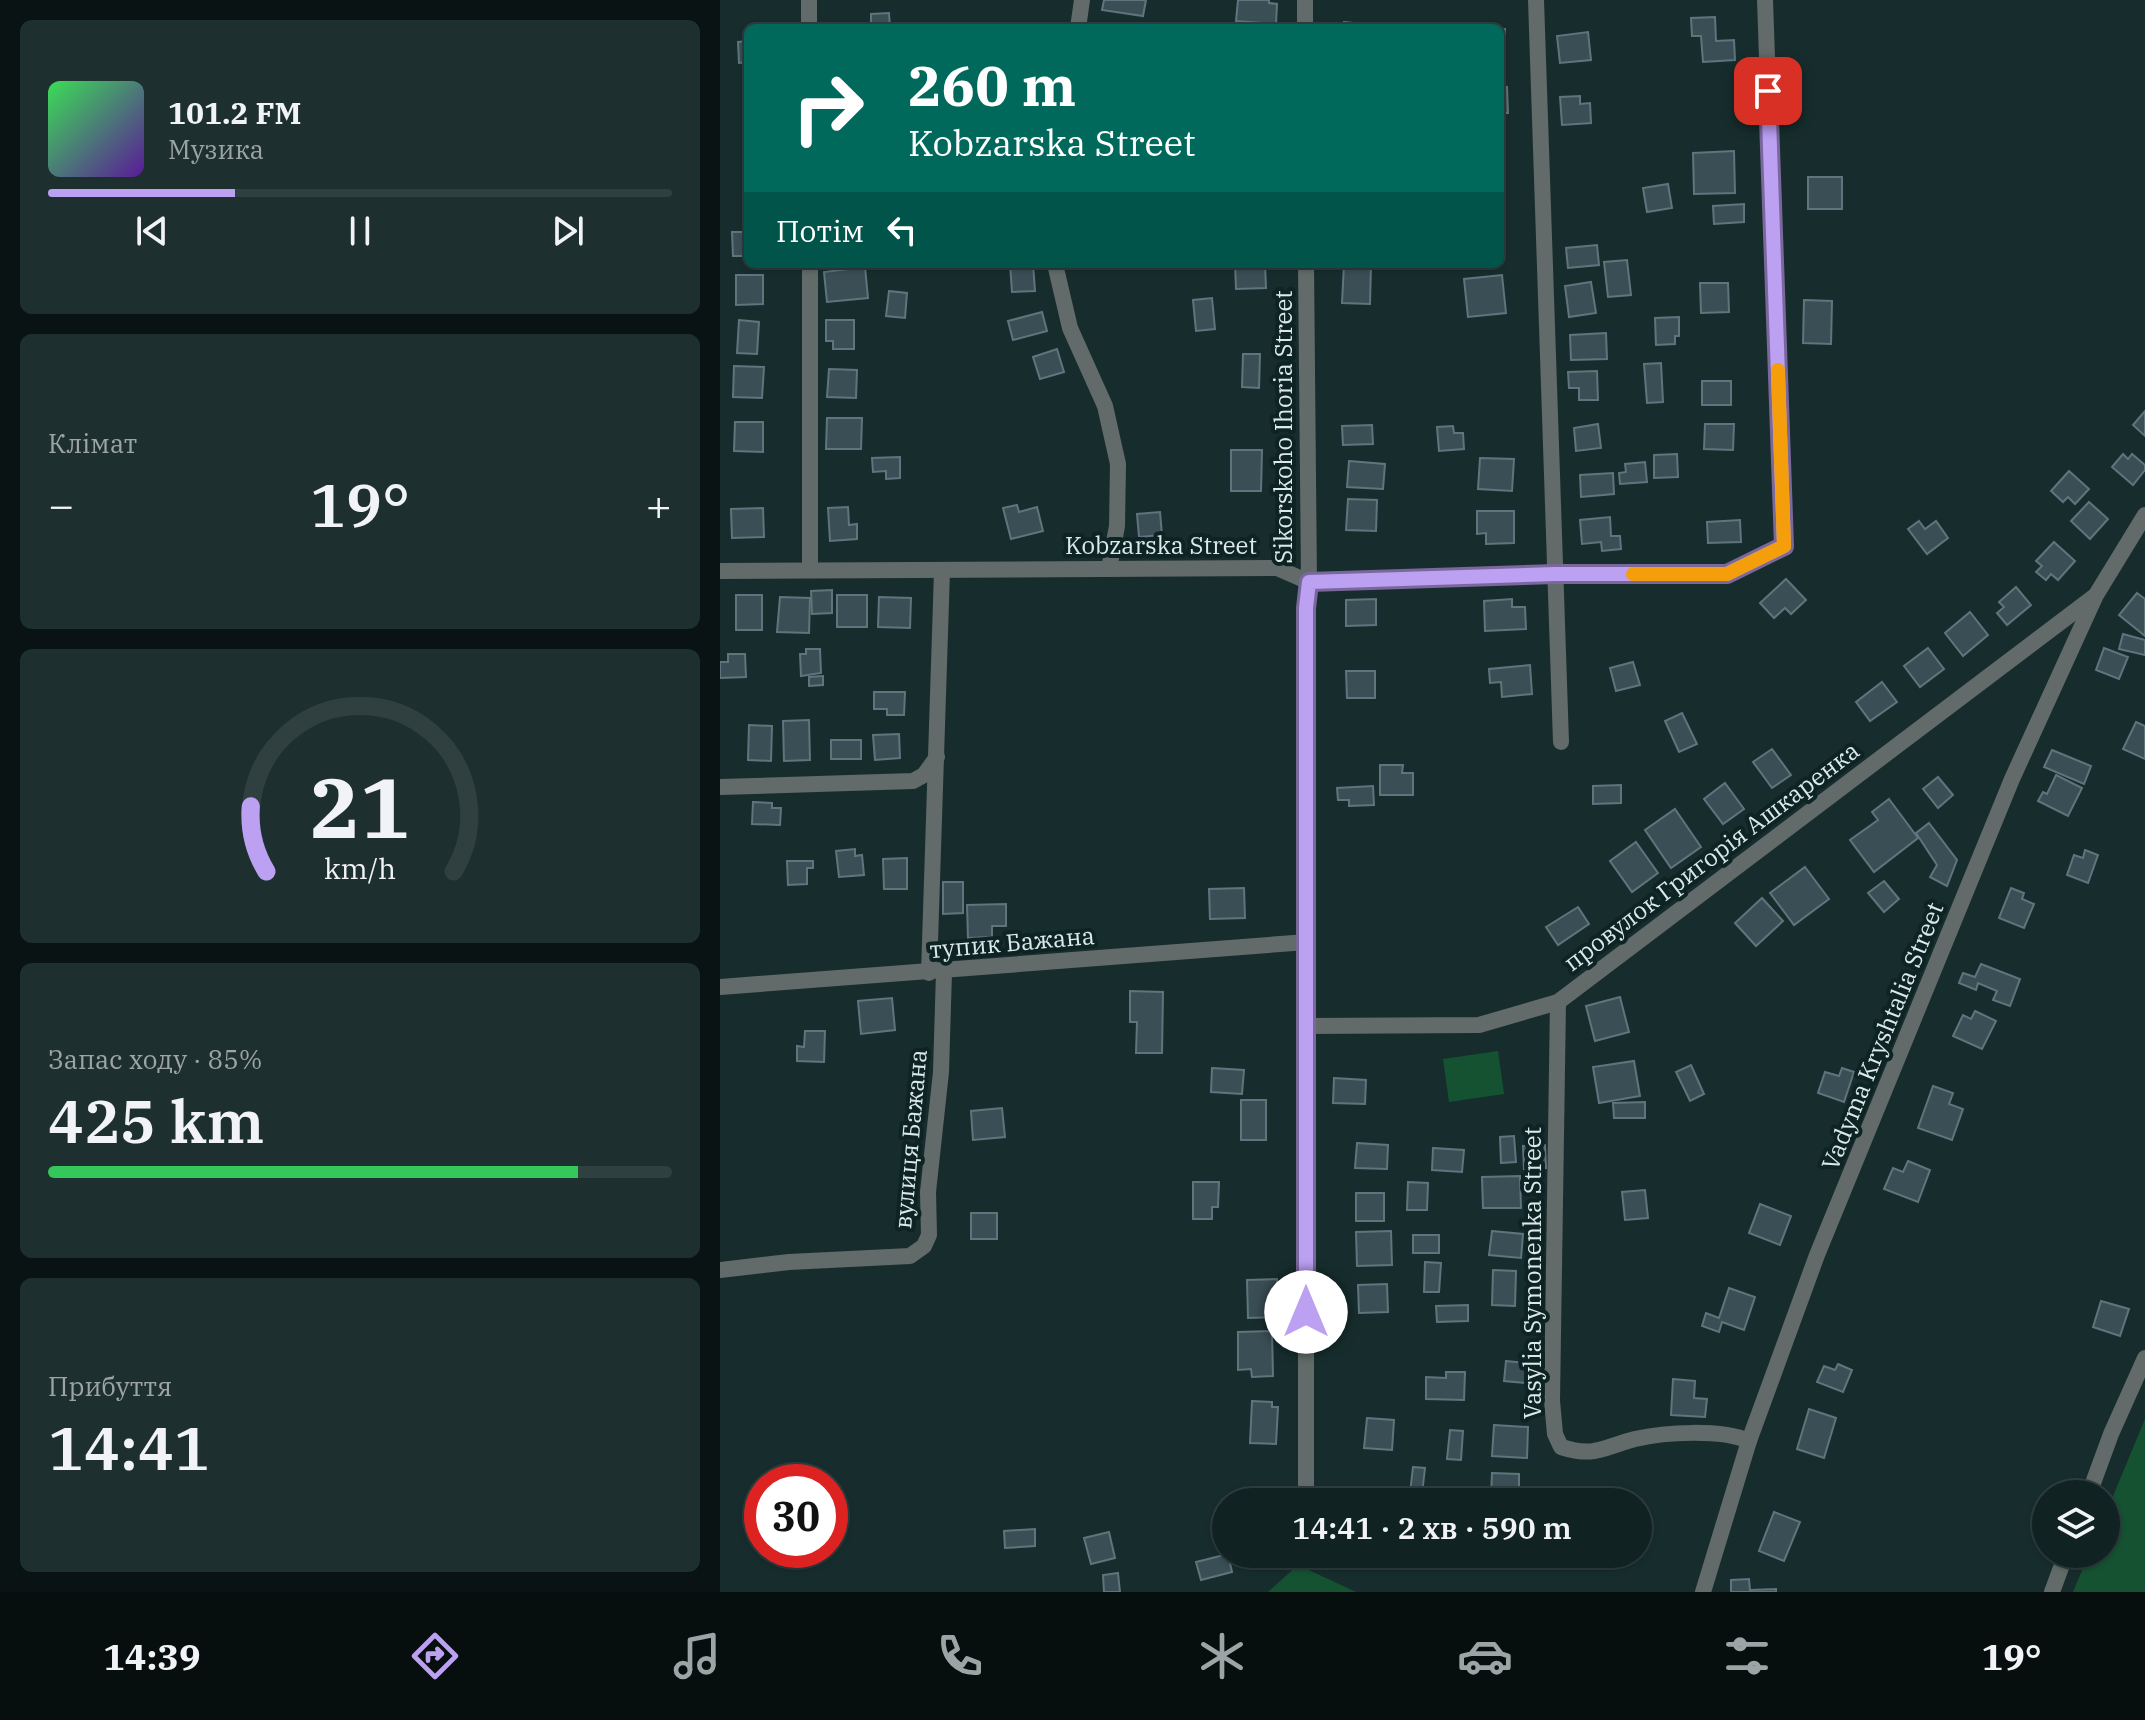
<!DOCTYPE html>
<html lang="uk">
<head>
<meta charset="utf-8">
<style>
	body { margin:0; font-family:"IBM Plex Serif",serif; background:#1e2f2f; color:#f1f3f6; height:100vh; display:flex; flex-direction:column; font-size:30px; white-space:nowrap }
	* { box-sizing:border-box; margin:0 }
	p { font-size:26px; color:#9ca4a5 }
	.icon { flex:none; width:44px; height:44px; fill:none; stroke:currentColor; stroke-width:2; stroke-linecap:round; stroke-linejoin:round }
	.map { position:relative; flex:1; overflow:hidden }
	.side { display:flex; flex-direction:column; gap:20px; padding:20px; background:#091313; width:720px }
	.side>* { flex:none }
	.hud { position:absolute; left:24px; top:24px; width:760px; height:244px; border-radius:12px; box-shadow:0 2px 6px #0004,0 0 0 2px #303f40; background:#00695c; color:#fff; overflow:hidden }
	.buttons { position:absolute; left:1312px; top:1480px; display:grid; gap:16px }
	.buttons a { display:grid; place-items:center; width:88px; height:88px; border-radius:50%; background:#122; box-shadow:0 2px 6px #0004,0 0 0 2px #303f40; font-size:40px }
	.speed { position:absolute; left:24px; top:1464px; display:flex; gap:16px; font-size:40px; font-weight:700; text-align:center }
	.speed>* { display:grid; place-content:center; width:104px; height:104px; border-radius:50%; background:#122; box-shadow:0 2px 6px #0004,0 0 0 2px #303f40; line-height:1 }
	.speed .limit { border:12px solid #d22; background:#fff; color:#111 }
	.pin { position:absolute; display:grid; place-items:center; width:68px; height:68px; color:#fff; margin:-34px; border-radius:16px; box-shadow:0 4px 12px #0006 }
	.me { position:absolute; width:88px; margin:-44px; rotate:0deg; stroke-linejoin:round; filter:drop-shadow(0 0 6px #0008) }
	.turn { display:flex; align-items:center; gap:28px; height:168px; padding:0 32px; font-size:36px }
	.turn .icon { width:104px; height:104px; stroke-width:2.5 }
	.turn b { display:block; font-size:56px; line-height:68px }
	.then { display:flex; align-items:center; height:76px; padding:0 32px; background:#0003; gap:16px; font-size:30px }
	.big { font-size:60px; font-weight:600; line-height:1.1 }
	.side .card { flex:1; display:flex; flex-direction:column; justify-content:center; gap:12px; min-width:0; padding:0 28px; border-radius:12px; background:#1e2f2f }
	.side .dial { align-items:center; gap:0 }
	.dial svg { height:208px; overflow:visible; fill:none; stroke:#303f40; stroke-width:7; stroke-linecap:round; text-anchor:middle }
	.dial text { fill:#f1f3f6; stroke:none }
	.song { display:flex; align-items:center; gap:24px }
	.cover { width:96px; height:96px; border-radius:12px; background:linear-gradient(135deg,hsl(130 70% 55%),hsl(270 70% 35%)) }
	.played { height:8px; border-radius:4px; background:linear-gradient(90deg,#bca0f2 30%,#303f40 30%) }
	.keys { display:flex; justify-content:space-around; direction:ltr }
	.heat { display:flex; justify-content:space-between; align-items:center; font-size:44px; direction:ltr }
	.charge { height:12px; border-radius:6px; background:linear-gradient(90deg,#34c759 85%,#303f40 0) }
	.trip { position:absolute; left:492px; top:1488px; width:440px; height:80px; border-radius:40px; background:#122; box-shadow:0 2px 6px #0004,0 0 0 2px #303f40; font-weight:600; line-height:80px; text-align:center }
	.tab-bar { display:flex; height:128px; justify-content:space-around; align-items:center; background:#070e0e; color:#9ca4a5 }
	.tab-bar .icon { width:56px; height:56px }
	.tab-bar .current { color:#bca0f2 }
	.tab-bar b { font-size:36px; color:#f1f3f6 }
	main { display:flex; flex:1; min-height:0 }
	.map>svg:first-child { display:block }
</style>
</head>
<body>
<main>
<section class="side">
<div class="card">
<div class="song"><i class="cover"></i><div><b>101.2 FM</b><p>Музика</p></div></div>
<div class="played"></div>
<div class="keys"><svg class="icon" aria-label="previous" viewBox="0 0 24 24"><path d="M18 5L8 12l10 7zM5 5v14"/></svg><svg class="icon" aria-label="pause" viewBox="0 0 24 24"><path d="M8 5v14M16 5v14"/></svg><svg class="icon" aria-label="next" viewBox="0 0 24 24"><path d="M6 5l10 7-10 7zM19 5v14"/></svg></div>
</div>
<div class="card"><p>Клімат</p>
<div class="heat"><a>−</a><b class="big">19°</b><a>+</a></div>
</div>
<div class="card dial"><svg viewBox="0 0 100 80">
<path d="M14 69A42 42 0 1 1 86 69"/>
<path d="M14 69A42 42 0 0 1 8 44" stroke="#bca0f2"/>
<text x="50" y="56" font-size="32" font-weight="700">21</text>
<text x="50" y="72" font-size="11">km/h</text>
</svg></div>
<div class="card"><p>Запас ходу · 85%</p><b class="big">425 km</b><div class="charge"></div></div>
<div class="card"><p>Прибуття</p><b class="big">14:41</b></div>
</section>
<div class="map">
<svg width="1425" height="1592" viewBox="0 0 1425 1592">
	<rect width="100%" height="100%" fill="#172d2d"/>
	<g fill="#155231">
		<path d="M778 1051 784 1094 729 1102 723 1059Z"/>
		<path d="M1425 1419V1592H1353L1369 1554H1386V1513Z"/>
		<path d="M578 1565 636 1592H548Z"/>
	</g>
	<g fill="#3a4e55" stroke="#5f747c" stroke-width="2">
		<path d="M384 0H426L423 16 382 10Z"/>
		<path d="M518 0H549V3L557 4 556 24 516 21Z"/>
		<path d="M169 13 170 28H148V25H151V14Z"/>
		<path d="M995 17 996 41 1014 40 1015 60 983 62 981 36H972L971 18Z"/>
		<path d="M624 22 652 25V28H624Z"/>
		<rect x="780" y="29" width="5" height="35"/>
		<path d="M868 32 871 60 840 63 837 36Z"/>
		<path d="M28 41V62L19 63 18 42Z"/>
		<path d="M780 87H787L788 113H780Z"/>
		<path d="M860 96V104L870 103 871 123 842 125 840 97Z"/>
		<path d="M1014 151 1015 193 974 194 973 153Z"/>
		<rect x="1088" y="177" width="34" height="32"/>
		<path d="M948 184 952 208 927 212 923 188Z"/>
		<path d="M1024 204V222L994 224 993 206Z"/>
		<path d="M12 232H28V256H13Z"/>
		<path d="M877 245 879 265 848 268 846 248Z"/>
		<path d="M907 260 911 295 888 297 884 262Z"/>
		<path d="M290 264H313L315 291 292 292Z"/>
		<path d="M515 264H545L546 288 516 289Z"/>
		<path d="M624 264 651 265 650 304 622 303Z"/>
		<path d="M145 267 148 298 107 302 104 272Z"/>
		<path d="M16 275H43V304L16 305Z"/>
		<path d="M782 275 786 313 748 317 744 279Z"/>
		<path d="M871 282 876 313 849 317 845 286Z"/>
		<path d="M980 283H1008L1009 312 981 313Z"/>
		<path d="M169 291 187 293 185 318 166 316Z"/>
		<path d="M492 298 495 329 476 331 473 300Z"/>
		<path d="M1084 300 1112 301 1111 344 1083 343Z"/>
		<path d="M322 312 327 331 293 340 288 321Z"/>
		<path d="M959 317V336H955V344L936 345 935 318Z"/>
		<path d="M19 320 39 322 37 354 17 353Z"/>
		<path d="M106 320H134V349H113V341H106Z"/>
		<path d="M886 333 887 359 851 360 850 335Z"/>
		<path d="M337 349 344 372 320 379 313 357Z"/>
		<path d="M523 354H540L539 388 522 387Z"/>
		<path d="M941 363 943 402 927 403 924 364Z"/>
		<path d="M14 366 44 367 42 398 13 397Z"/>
		<path d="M109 369 137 370 136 398 107 397Z"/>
		<path d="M877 371 878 400H859V388H849L848 372Z"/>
		<rect x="982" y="381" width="29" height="24"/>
		<path d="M1425 411V436L1413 425Z"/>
		<path d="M107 418H142L141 449H106Z"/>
		<path d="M15 422H43V452L14 451Z"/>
		<path d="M878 424 881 448 856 451 854 428Z"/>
		<path d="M985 424H1014L1013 450 984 449Z"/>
		<path d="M652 425 653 444 623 445 622 426Z"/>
		<path d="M733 426 734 433H743L744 449 719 451 717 427Z"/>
		<path d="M511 450H542L541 491H511Z"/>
		<path d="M957 454 958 477 934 478V455Z"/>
		<path d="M1403 454 1408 459 1412 454 1425 465V470L1413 485 1392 467Z"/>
		<path d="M180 457V478L166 479V471L153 472 152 458Z"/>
		<path d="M760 458 794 459 792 491 758 489Z"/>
		<path d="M629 461 665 464 663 489 627 487Z"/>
		<path d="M925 462 927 482 900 484 899 473 906 472 905 464Z"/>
		<path d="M1349 471 1369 489 1355 504 1348 497 1343 502 1331 491Z"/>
		<path d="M893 473 894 494 861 497 860 475Z"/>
		<path d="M628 499 657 500 656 531 626 530Z"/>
		<path d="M1369 502 1388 519 1370 539 1351 521Z"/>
		<path d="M297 505 299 512 317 507 323 531 291 539 283 508Z"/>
		<path d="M128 507 129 525 137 524V539L110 541 108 508Z"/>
		<path d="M43 508 44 537 12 538 11 509Z"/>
		<path d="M757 511H794V543L766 544V533L757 534Z"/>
		<path d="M440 512 442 535 419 537 417 514Z"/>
		<path d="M890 517 891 536H900L901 549 882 551 881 542 862 544 860 520Z"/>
		<path d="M1020 520 1021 542 988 543 987 522Z"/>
		<path d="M1199 521 1205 529 1216 521 1228 538 1207 554 1188 529Z"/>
		<path d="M1334 542 1355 561 1338 580 1331 574 1326 580 1316 572 1322 566 1316 561Z"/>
		<path d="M1066 579 1086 600 1071 614 1065 608 1054 618 1040 603Z"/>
		<path d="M1296 587 1311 605 1287 625 1277 613 1284 607 1279 602Z"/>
		<path d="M112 590V613L92 614 91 591Z"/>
		<path d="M1417 593 1425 599V636L1399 615Z"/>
		<rect x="16" y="595" width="26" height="35"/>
		<rect x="117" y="595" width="30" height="32"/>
		<path d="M60 597 90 598 89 633 57 632Z"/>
		<path d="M159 597 191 598 190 628 158 627Z"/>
		<path d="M656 599V625L626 626V600Z"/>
		<path d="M792 599V607H805L806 629 765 631 764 601Z"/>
		<path d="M1250 612 1268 635 1243 656 1225 633Z"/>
		<path d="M1403 634 1425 640V655L1399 649Z"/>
		<path d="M1208 648 1224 669 1200 687 1184 666Z"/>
		<path d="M1384 648 1408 657 1399 679 1376 670Z"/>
		<path d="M86 649H100L101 673 81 676 80 654H86Z"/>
		<path d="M8 654H25L26 677 0 678V662H8Z"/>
		<path d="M913 662 920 685 896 691 890 668Z"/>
		<path d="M810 665 812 694 782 697 781 682 770 683 769 669Z"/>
		<path d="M626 671H655V698H627Z"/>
		<path d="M103 676V685L89 686V677Z"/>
		<path d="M1162 682 1177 702 1150 721 1136 702Z"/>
		<path d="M154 692H185L184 715H167V709H154Z"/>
		<path d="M962 713 977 744 959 752 945 721Z"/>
		<path d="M89 720 90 760 64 761 63 721Z"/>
		<path d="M1416 722 1425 726V759L1403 749Z"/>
		<path d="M29 725 52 726 51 761 28 760Z"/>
		<path d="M179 734 180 758 155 760 153 735Z"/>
		<rect x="111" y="740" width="30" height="19"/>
		<path d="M1052 749 1071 775 1052 788 1033 762Z"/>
		<path d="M1332 750 1371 766 1364 784 1324 767Z"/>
		<path d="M660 765H683L682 773H693V795H660Z"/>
		<path d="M1336 775 1362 788 1348 816 1318 801 1323 792 1327 794Z"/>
		<path d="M1218 777 1233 795 1218 808 1203 789Z"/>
		<path d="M1005 783 1024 809 1003 824 984 799Z"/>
		<path d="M901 785V803L873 804V786Z"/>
		<path d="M653 786 654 805 629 806V800H618L617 788Z"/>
		<path d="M1169 799 1198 838 1154 872 1130 840 1158 820 1152 812Z"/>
		<path d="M33 802 52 803V808H61L60 825 32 824Z"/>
		<path d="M955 809 981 847 951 868 925 830Z"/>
		<path d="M1209 823 1237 860 1227 886 1210 877 1217 865 1196 833Z"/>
		<path d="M916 842 938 873 912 892 890 861Z"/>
		<path d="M135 849V856L142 855 144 875 119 877 116 851Z"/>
		<path d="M1365 850 1378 855 1368 883 1347 875 1354 855 1363 858Z"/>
		<path d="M187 858V889H164L163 859Z"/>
		<path d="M67 861H93V868H87V884L68 885Z"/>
		<path d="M1085 867 1109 899 1074 925 1050 893Z"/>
		<path d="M1164 881 1179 899 1164 912 1148 893Z"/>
		<path d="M223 882H243V913L223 914Z"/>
		<path d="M524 888 525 918 490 919 489 889Z"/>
		<path d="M1291 888 1304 893 1302 899 1314 904 1304 928 1279 918Z"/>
		<path d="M1042 898 1063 921 1036 946 1015 923Z"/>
		<path d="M286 904V926H272V937L248 938 247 905Z"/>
		<path d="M858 907 869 924 838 945 826 927Z"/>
		<path d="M1261 964 1300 979 1290 1006 1273 1000 1277 991 1258 983 1256 990 1239 983 1243 973 1255 977Z"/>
		<path d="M410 991 443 992 442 1053H416L417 1022H410Z"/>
		<path d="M900 997 909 1032 875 1041 866 1006Z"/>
		<path d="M172 998 175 1030 141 1034 138 1001Z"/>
		<path d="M1255 1011 1276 1021 1262 1049 1233 1036 1243 1015 1251 1019Z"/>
		<path d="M85 1031H105L104 1062 77 1061V1046L84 1047Z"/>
		<path d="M914 1061 920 1096 879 1103 873 1067Z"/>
		<path d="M971 1065 984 1094 970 1101 956 1072Z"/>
		<path d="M492 1068 524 1070 522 1094 491 1092Z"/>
		<path d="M1122 1068 1134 1072 1124 1102 1098 1093 1105 1072 1119 1076Z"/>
		<path d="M614 1078 646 1080 645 1104 613 1103Z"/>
		<path d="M1213 1086 1233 1093 1229 1104 1243 1109 1232 1140 1198 1128Z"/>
		<rect x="521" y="1100" width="25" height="40"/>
		<path d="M925 1102V1118H894L893 1103Z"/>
		<path d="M282 1108 285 1137 253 1140 251 1111Z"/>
		<path d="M794 1136 796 1162 781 1163 780 1137Z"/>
		<path d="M637 1143 668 1145 667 1169 635 1168Z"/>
		<path d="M825 1145 826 1168 804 1169 803 1146Z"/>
		<path d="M713 1148 744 1150 742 1172 712 1170Z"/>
		<path d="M1188 1161 1210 1170 1198 1202 1164 1189 1173 1168 1183 1172Z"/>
		<path d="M800 1176 801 1208H763L762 1177Z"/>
		<path d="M473 1182H499L498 1207H492V1219H473Z"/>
		<path d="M688 1182 708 1183 707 1210H687Z"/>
		<path d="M925 1190 928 1218 905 1220 902 1192Z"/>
		<rect x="636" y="1193" width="28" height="28"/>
		<path d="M1040 1204 1071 1216 1060 1245 1029 1233Z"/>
		<rect x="251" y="1213" width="26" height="26"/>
		<path d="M671 1231 672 1265 637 1266 636 1232Z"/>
		<path d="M772 1231 803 1234 801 1258 769 1255Z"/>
		<rect x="693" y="1235" width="26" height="18"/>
		<path d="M705 1262 721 1263 719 1292H704Z"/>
		<path d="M773 1270 796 1271 795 1306 772 1305Z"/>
		<path d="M557 1279 558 1317 528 1318 527 1280Z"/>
		<path d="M667 1284 668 1312 639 1313 638 1285Z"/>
		<path d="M1009 1288 1035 1297 1024 1330 1002 1322 999 1332 982 1326 986 1313 999 1318Z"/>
		<path d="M1381 1301 1409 1309 1400 1336 1373 1327Z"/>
		<path d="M748 1305V1321L717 1322 716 1306Z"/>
		<path d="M552 1331 553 1376 532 1377 531 1369 518 1370V1332Z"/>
		<path d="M786 1361 807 1363 805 1383 784 1381Z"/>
		<path d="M1118 1364 1132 1370 1123 1392 1097 1382 1104 1366 1115 1370Z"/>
		<path d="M726 1372H745L744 1400 706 1399V1377L726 1378Z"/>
		<path d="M953 1379 975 1381 974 1398 987 1399 985 1417 951 1415Z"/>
		<path d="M532 1401 552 1402V1407H558L556 1444 530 1443Z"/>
		<path d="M1089 1409 1116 1418 1104 1458 1077 1449Z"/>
		<path d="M647 1418 674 1420 672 1450 644 1448Z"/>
		<path d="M774 1425 808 1427 807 1458 772 1456Z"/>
		<path d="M730 1430 743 1431 741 1460 727 1459Z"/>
		<path d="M693 1467 705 1468 702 1494 690 1493Z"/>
		<path d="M772 1473 799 1474V1498L771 1497Z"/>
		<path d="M1054 1512 1080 1522 1064 1561 1039 1551Z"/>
		<path d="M315 1529V1546L285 1548 284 1531Z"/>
		<path d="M389 1532 395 1558 371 1564 364 1538Z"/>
		<path d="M508 1554 512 1572 481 1580 476 1562Z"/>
		<path d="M398 1573 400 1592H384L383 1575Z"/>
		<path d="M1029 1579 1030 1590 1056 1589V1592H1011V1580Z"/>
	</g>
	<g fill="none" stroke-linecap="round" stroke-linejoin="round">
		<g stroke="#626b69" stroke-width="16">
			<path d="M89 0V28"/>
			<path d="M585 0V28"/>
			<path d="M816 0 841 742"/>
			<path d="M358 28 362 0"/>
			<path d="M90 264V570"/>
			<path d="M335 264 350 328 385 406 398 464 397 526 389 569"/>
			<path d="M0 571 557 568 589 582 835 574H1007L1064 546 1045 0"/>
			<path d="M0 787 193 781 204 775 217 757"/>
			<path d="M209 973 222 571"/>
			<path d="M0 987 587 942"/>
			<path d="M838 1002 832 1401 835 1434 841 1447C876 1458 883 1447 915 1439 945 1432 1001 1429 1029 1441"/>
			<path d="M587 1026 759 1025 838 1002 1375 596"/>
			<path d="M0 1270 69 1262 190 1256 204 1246 209 1235 208 1192 221 1072 224 972"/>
			<path d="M1369 1494 1391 1434 1425 1358"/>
			<path d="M586 1502V608L589 582 586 264"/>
			<path d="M983 1592 1029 1441 1097 1255 1292 779 1376 595 1425 515"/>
			<path d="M1332 1592 1346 1554"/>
		</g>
	</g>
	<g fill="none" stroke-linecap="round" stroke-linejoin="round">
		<g stroke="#7a689d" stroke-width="20">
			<path id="route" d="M586 1312V608L589 582 835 574H1007L1064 546 1048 91"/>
		</g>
		<use href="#route" stroke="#bca0f2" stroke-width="14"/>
		<path stroke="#f59e0b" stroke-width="14" d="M913 574H1007L1064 546 1058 370"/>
	</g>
	<g text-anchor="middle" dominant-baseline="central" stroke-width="8" stroke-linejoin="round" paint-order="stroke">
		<g font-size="24" fill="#dce9e9" stroke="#0d2324">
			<text transform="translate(563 427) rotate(-90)">Sikorskoho Ihoria Street</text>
			<text x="441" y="545">Kobzarska Street</text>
			<text transform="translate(991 856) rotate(-37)">провулок Григорія Ашкаренка</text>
			<text transform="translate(292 942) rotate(-5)">тупик Бажана</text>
			<text transform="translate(1162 1036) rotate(-68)">Vadyma Kryshtalia Street</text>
			<text transform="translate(190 1139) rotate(-85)">вулиця Бажана</text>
			<text transform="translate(812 1273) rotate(-90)">Vasylia Symonenka Street</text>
		</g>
	</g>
</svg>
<div class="buttons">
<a><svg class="icon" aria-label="layers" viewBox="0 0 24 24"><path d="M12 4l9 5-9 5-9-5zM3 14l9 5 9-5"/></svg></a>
</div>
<div class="speed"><div class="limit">30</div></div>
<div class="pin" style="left:1048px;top:91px;background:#d93025"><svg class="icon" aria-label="arrive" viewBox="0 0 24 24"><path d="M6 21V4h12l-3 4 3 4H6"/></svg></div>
<svg class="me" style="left:586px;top:1312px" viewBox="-20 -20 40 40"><circle r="19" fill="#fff"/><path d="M0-13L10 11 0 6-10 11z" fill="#bca0f2"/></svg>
<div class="trip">14:41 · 2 хв · 590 m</div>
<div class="hud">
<div class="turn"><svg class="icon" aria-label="right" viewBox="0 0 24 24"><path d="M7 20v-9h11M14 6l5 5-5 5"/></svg><div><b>260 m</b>Kobzarska Street</div></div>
<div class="then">Потім<svg class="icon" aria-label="left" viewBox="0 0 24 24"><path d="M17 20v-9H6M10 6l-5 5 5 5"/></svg></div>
</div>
</div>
</main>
<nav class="tab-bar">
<b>14:39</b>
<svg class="icon current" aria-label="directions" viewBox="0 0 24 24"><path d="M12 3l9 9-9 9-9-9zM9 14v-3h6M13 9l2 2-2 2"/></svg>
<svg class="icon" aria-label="music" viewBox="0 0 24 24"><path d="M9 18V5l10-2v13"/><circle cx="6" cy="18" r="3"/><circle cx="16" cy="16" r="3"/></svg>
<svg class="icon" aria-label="phone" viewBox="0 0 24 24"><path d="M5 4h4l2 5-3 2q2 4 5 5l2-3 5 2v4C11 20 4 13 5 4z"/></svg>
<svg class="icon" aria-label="climate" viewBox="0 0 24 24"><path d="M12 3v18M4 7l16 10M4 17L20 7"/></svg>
<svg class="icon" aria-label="car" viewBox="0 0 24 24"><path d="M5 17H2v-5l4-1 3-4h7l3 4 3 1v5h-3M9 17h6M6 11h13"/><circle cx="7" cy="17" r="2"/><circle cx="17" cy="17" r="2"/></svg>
<svg class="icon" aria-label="filters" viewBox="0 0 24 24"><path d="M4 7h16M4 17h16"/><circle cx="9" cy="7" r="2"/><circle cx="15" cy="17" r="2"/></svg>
<b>19°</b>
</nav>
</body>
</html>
